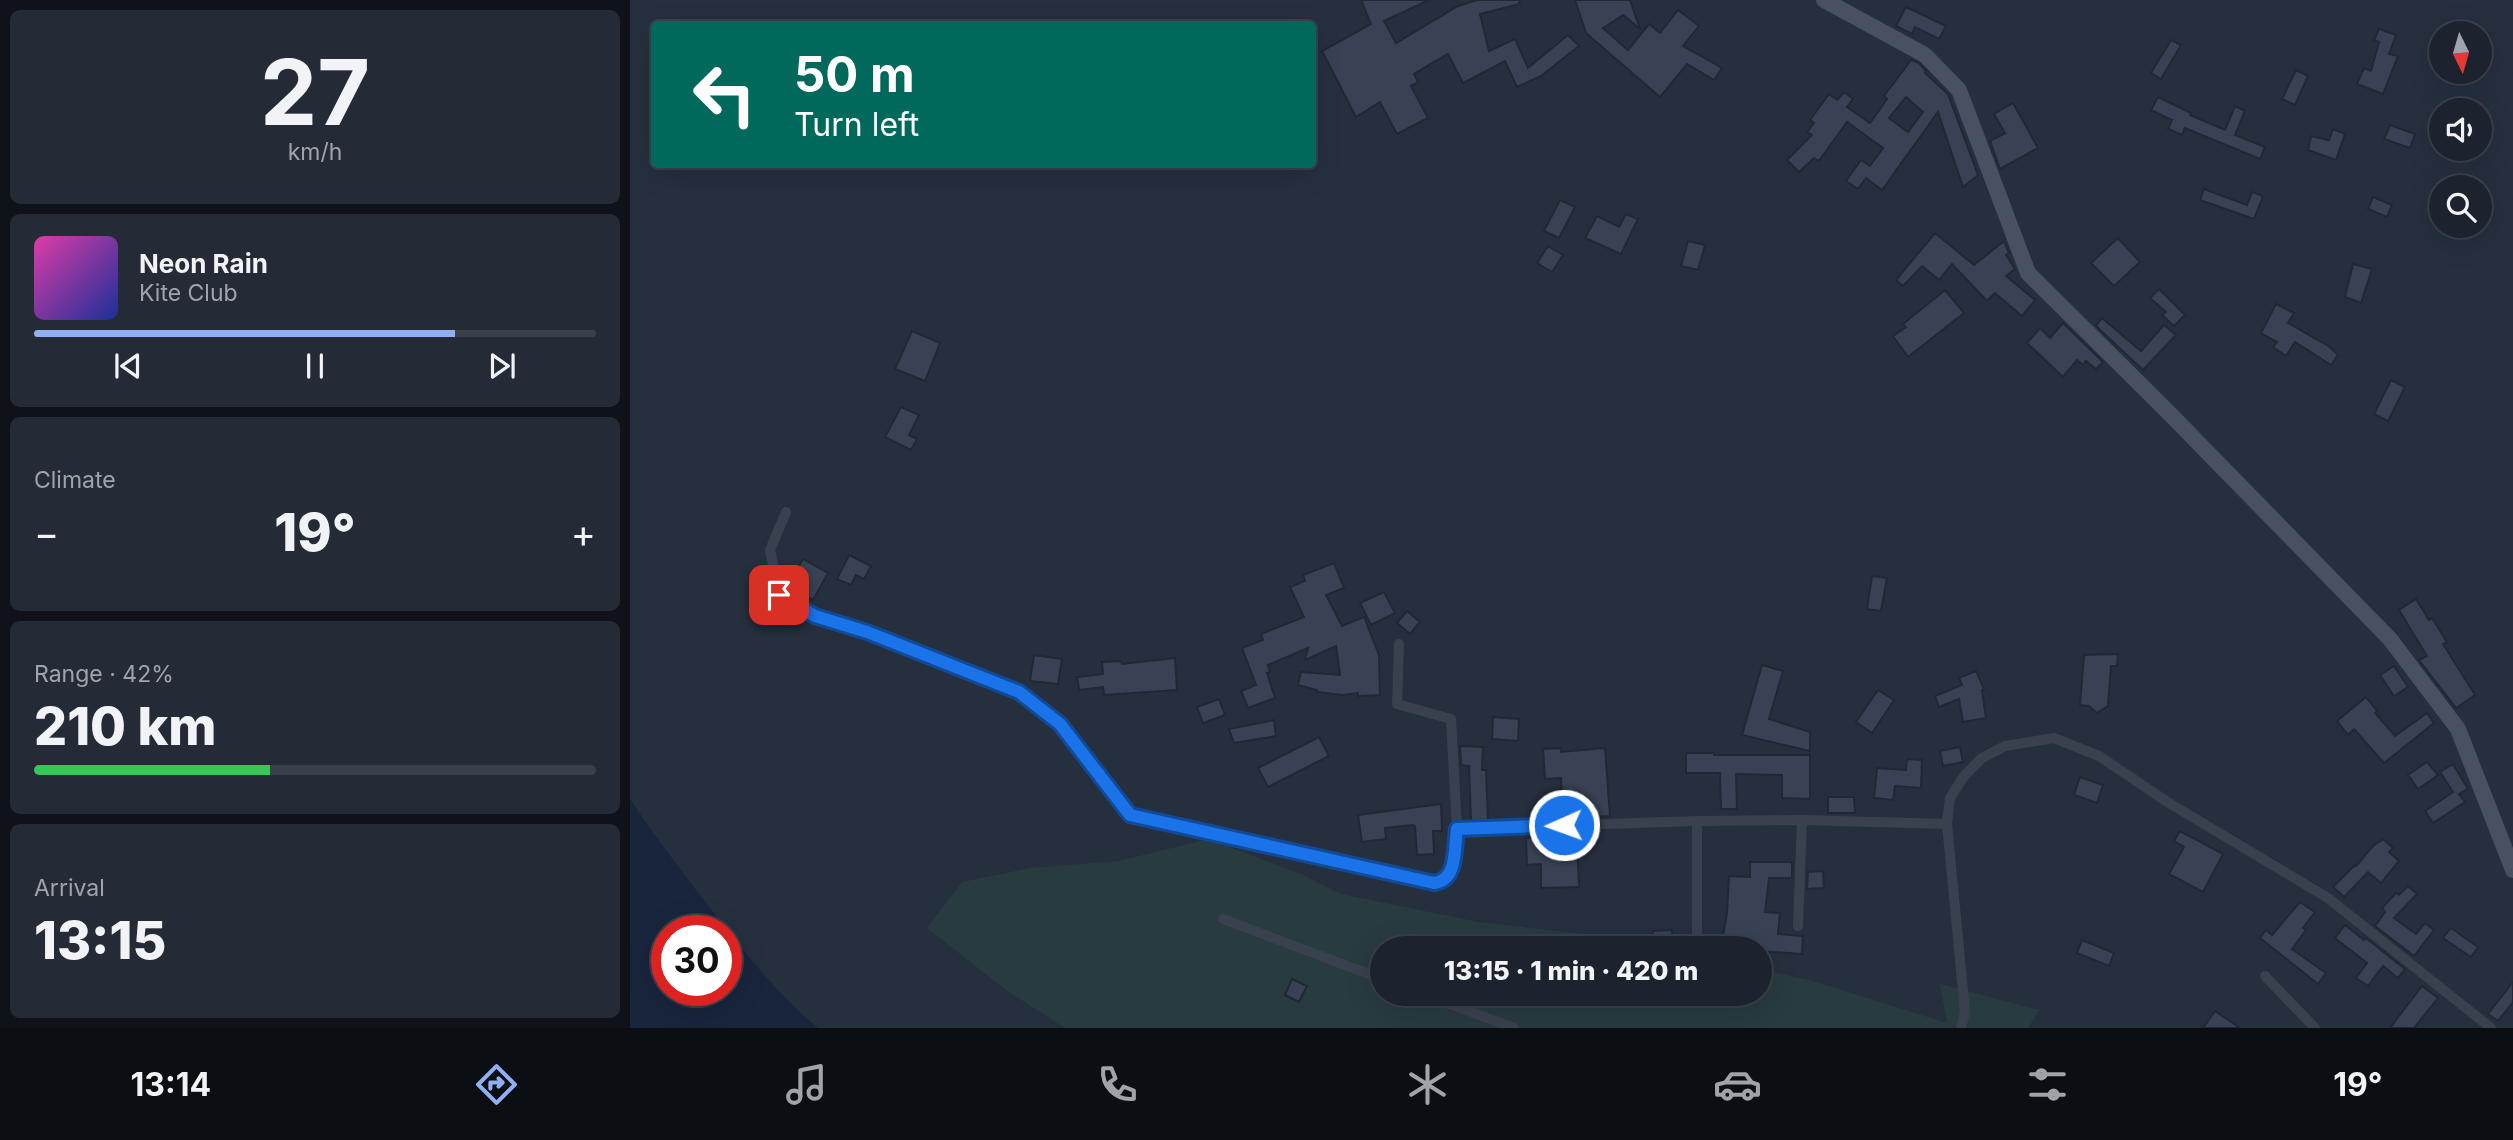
<!DOCTYPE html>
<html lang="en">
<head>
<meta charset="utf-8">
<style>
	body { margin:0; font-family:Inter,sans-serif; background:#252b36; color:#f1f3f6; height:100vh; display:flex; flex-direction:column; font-size:26px; white-space:nowrap }
	* { box-sizing:border-box; margin:0 }
	p { font-size:23px; color:#a0a4aa }
	.icon { flex:none; width:38px; height:38px; fill:none; stroke:currentColor; stroke-width:2; stroke-linecap:round; stroke-linejoin:round }
	.map { position:relative; flex:1; overflow:hidden }
	.sheet { display:flex; flex-direction:column; gap:10px; padding:10px; background:#0f1319; width:630px }
	.sheet>* { flex:none }
	.banner { position:absolute; left:21px; top:21px; width:665px; height:147px; border-radius:7px; box-shadow:0 7px 28px #0002,0 0 0 2px #3a404a; background:#00695c; color:#fff; overflow:hidden }
	.needle { width:46px; rotate:175deg }
	.tools { position:absolute; left:1799px; top:21px; display:grid; gap:14px }
	.tools a { display:grid; place-items:center; width:63px; height:63px; border-radius:50%; background:#1c232e; box-shadow:0 7px 28px #0002,0 0 0 2px #3a404a; font-size:35px }
	.speed { position:absolute; left:21px; top:915px; display:flex; gap:14px; font-size:35px; font-weight:700; text-align:center }
	.speed>* { display:grid; place-content:center; width:91px; height:91px; border-radius:50%; background:#1c232e; box-shadow:0 7px 28px #0002,0 0 0 2px #3a404a; line-height:1 }
	.speed .limit { border:10px solid #d22; background:#fff; color:#111 }
	.pin { position:absolute; display:grid; place-items:center; width:60px; height:60px; color:#fff; margin:-30px; border-radius:14px; box-shadow:0 4px 10px #0006 }
	.me { position:absolute; width:77px; margin:-38px; rotate:268deg; stroke-linejoin:round; filter:drop-shadow(0 0 5px #0008) }
	.turn { display:flex; align-items:center; gap:24px; height:147px; padding:0 28px; font-size:32px }
	.turn .icon { width:91px; height:91px; stroke-width:2.5 }
	.turn b { display:block; font-size:49px; line-height:60px }
	.big { font-size:52px; font-weight:800; line-height:1.1 }
	.sheet .tile { flex:1; display:flex; flex-direction:column; justify-content:center; gap:10px; min-width:0; padding:0 24px; border-radius:10px; background:#252b36 }
	.sheet .dial { align-items:center; gap:0 }
	.dial b { font-size:91px; line-height:1 }
	.song { display:flex; align-items:center; gap:21px }
	.cover { width:84px; height:84px; border-radius:10px; background:linear-gradient(135deg,hsl(320 70% 55%),hsl(230 70% 35%)) }
	.played { height:7px; border-radius:4px; background:linear-gradient(90deg,#91b0f3 75%,#3a404a 75%) }
	.keys { display:flex; justify-content:space-around; direction:ltr }
	.heat { display:flex; justify-content:space-between; align-items:center; font-size:38px; direction:ltr }
	.charge { height:10px; border-radius:5px; background:linear-gradient(90deg,#34c759 42%,#3a404a 0) }
	.trip { position:absolute; left:740px; top:936px; width:402px; height:70px; border-radius:35px; background:#1c232e; box-shadow:0 7px 28px #0002,0 0 0 2px #3a404a; font-weight:800; line-height:70px; text-align:center }
	.tab-bar { display:flex; height:112px; justify-content:space-around; align-items:center; background:#0b0e12; color:#a0a4aa }
	.tab-bar .icon { width:49px; height:49px }
	.tab-bar .current { color:#91b0f3 }
	.tab-bar b { font-size:32px; color:#f1f3f6 }
	main { display:flex; flex:1; min-height:0 }
	.map>svg:first-child { display:block }
</style>
</head>
<body>
<main>
<section class="sheet">
<div class="tile dial"><b>27</b><p>km/h</p></div>
<div class="tile">
<div class="song"><i class="cover"></i><div><b>Neon Rain</b><p>Kite Club</p></div></div>
<div class="played"></div>
<div class="keys"><svg class="icon" aria-label="previous" viewBox="0 0 24 24"><path d="M18 5L8 12l10 7zM5 5v14"/></svg><svg class="icon" aria-label="pause" viewBox="0 0 24 24"><path d="M8 5v14M16 5v14"/></svg><svg class="icon" aria-label="next" viewBox="0 0 24 24"><path d="M6 5l10 7-10 7zM19 5v14"/></svg></div>
</div>
<div class="tile"><p>Climate</p>
<div class="heat"><a>−</a><b class="big">19°</b><a>+</a></div>
</div>
<div class="tile"><p>Range · 42%</p><b class="big">210 km</b><div class="charge"></div></div>
<div class="tile"><p>Arrival</p><b class="big">13:15</b></div>
</section>
<div class="map">
<svg width="1883" height="1028" viewBox="0 0 1883 1028">
	<rect width="100%" height="100%" fill="#262f3e"/>
	<path fill="#283b3f" d="M579 839 671 874 711 894 849 922 963 935 972 948H752V994H1130L1131 969 1183 981 1317 1023 1310 984 1409 1010 1398 1028H435L376 990 297 928 332 882 400 868 488 861Z"/>
	<path fill="#19253c" fill-rule="evenodd" d="M0 799C28 841 59 881 90 921 122 961 149 995 188 1028H0ZM37 931H96V990H37Z"/>
	<g fill="#384254" stroke="#212835" stroke-width="2" fill-rule="evenodd">
		<path d="M731 0H799L754 21 766 43 828 6 847 0H889L890 4 850 14 859 51 885 39 898 68 938 35 949 46 911 76 887 87 875 61 833 83 818 54 784 74 788 82 781 86 798 118 767 134 750 102 726 117 692 51 741 24Z"/>
		<path d="M945 0H1000L1010 29 993 15 973 28 998 50 1019 24 1030 33 1048 10 1069 26 1053 46 1092 68 1084 80 1057 64 1030 97 956 33Z"/>
		<path d="M1276 7 1316 26 1309 39 1285 27 1282 34 1266 26Z"/>
		<path d="M1749 29 1766 35 1759 54 1768 56 1753 94 1727 84 1734 68 1741 71 1749 42 1744 40Z"/>
		<path d="M1541 40 1551 45 1531 79 1521 73Z"/>
		<path d="M1281 60 1289 63 1296 71 1295 73 1318 94 1348 175 1333 187 1308 112 1252 190 1236 178 1228 189 1216 181 1231 160 1240 166 1253 148 1217 122 1189 161 1184 158 1169 172 1157 160 1182 135 1177 132 1184 123 1180 120 1199 94 1207 100 1214 92 1223 99 1217 107 1240 123 1257 99 1254 96ZM1276 97 1293 112 1278 132 1259 118Z"/>
		<path d="M1666 70 1678 76 1665 105 1652 99Z"/>
		<path d="M1528 97 1561 113 1560 115 1595 130 1605 106 1615 111 1605 135 1635 147 1630 159 1555 128 1552 135 1538 129 1542 120 1521 110Z"/>
		<path d="M1383 103 1408 148 1370 169 1360 141 1375 133 1364 114Z"/>
		<path d="M1760 125 1785 134 1780 148 1754 139Z"/>
		<path d="M1703 129 1715 134 1706 160 1678 150 1681 136 1699 140Z"/>
		<path d="M1574 189 1617 205 1622 192 1633 196 1624 219 1570 200Z"/>
		<path d="M1743 197 1762 205 1757 217 1738 209Z"/>
		<path d="M930 200 945 207 929 238 914 231Z"/>
		<path d="M996 214 1008 219 991 254 955 238 967 216 989 227Z"/>
		<path d="M1305 233 1344 265 1374 241 1379 253 1376 255 1385 269 1376 276 1405 300 1392 316 1365 293 1357 301 1322 264 1309 280 1292 266 1273 286 1266 280Z"/>
		<path d="M1488 238 1510 262 1484 286 1461 263Z"/>
		<path d="M1058 241 1075 245 1068 270 1051 266Z"/>
		<path d="M918 246 933 255 922 272 907 263Z"/>
		<path d="M1723 264 1742 269 1731 303 1715 297Z"/>
		<path d="M1529 289 1555 315 1544 326 1532 315 1536 312 1520 298Z"/>
		<path d="M1315 290 1334 313 1278 357 1263 336 1276 327 1273 324Z"/>
		<path d="M1646 304 1664 313 1658 323 1700 347 1708 355 1701 365 1665 342 1656 356 1643 347 1647 342 1631 333Z"/>
		<path d="M1472 318 1511 351 1534 325 1546 335 1513 370 1466 326Z"/>
		<path d="M1433 323 1473 362 1466 369 1456 361 1453 365 1447 360 1433 377 1397 343 1410 328 1420 338Z"/>
		<path d="M282 331 310 343 295 381 265 369Z"/>
		<path d="M1761 380 1775 387 1758 421 1744 414Z"/>
		<path d="M271 407 289 415 279 435 287 439 281 450 255 437Z"/>
		<path d="M219 555 241 566 234 579 226 575 221 585 207 579Z"/>
		<path d="M173 559 198 573 183 600 167 591 172 582 163 576Z"/>
		<path d="M704 563 714 588 696 595 712 626 734 617 749 655 750 695 728 696V693L713 695 687 692V690L668 685 671 672 710 675 706 646 675 660 678 648 638 665 640 672 637 673 645 698 618 708 611 691 626 685 612 648 633 640 631 634 674 617 660 587 675 581 673 575Z"/>
		<path d="M1242 576 1257 578 1251 611 1237 609Z"/>
		<path d="M754 592 765 613 741 625 730 603Z"/>
		<path d="M1786 599 1799 620 1802 618 1817 642 1813 644 1845 695 1826 708 1789 660 1797 656 1769 610Z"/>
		<path d="M777 611 790 622 780 634 767 623Z"/>
		<path d="M1488 654 1487 666H1481L1478 706 1467 713 1459 706 1450 705 1454 655Z"/>
		<path d="M404 655 432 659 428 684 400 681Z"/>
		<path d="M545 658 547 690 474 695 473 687 449 690 447 677 473 674 472 662 491 661 492 664Z"/>
		<path d="M1132 665 1153 671 1139 719 1180 732V751L1112 735Z"/>
		<path d="M1764 666 1778 687 1764 696 1750 675Z"/>
		<path d="M1346 671 1354 689 1352 690 1356 718 1333 722 1329 699 1309 707 1305 696 1332 685 1329 678Z"/>
		<path d="M1248 690 1264 700 1242 733 1226 722Z"/>
		<path d="M1736 697 1747 711 1745 713 1765 736 1797 713 1804 723 1754 763 1724 729 1718 735 1707 721Z"/>
		<path d="M589 699 595 715 573 723 567 707Z"/>
		<path d="M863 717 889 719 888 741 862 739Z"/>
		<path d="M644 720 646 736 604 743 599 729Z"/>
		<path d="M689 737 699 756 638 787 628 768Z"/>
		<path d="M830 746 853 747 852 770H856L858 820 841 821 839 766 831 765Z"/>
		<path d="M1330 747 1333 762 1313 766 1310 751Z"/>
		<path d="M931 748V752L975 748 980 816 964 817V811L933 812 931 778 915 779 913 749Z"/>
		<path d="M1056 753H1084V755H1180V799L1152 798V775L1106 774 1107 809H1091L1090 773H1056Z"/>
		<path d="M1277 759 1292 760 1291 788 1265 786 1263 800 1244 798 1247 768 1276 770Z"/>
		<path d="M1797 762 1808 775 1788 789 1778 775Z"/>
		<path d="M1823 764 1838 789 1829 794 1835 802 1803 823 1795 811 1823 792 1810 772Z"/>
		<path d="M1450 777 1473 785 1467 803 1444 795Z"/>
		<path d="M1198 797H1224L1225 813H1198Z"/>
		<path d="M811 804 812 831H803L804 854 787 855 785 826 783 825 755 828 756 839 732 842 728 815Z"/>
		<path d="M1550 831 1593 854 1573 892 1539 874 1554 847 1544 841Z"/>
		<path d="M947 837 949 887 911 888V864L897 865 896 838Z"/>
		<path d="M1753 839 1763 848 1759 852 1769 861 1751 883 1738 872 1714 897 1703 887 1725 865 1726 866 1743 846Z"/>
		<path d="M1120 862H1162V878H1139L1135 912 1150 913 1148 934 1173 936 1172 954 1130 951V948H1091L1097 913 1099 876 1120 877Z"/>
		<path d="M1193 871 1194 888 1177 889 1178 872Z"/>
		<path d="M1778 886 1787 894 1764 918 1786 934 1795 923 1804 930 1784 956 1745 926 1755 912 1752 908 1766 893 1769 895Z"/>
		<path d="M1670 902 1685 912 1673 928 1676 930 1662 949 1696 973 1688 984 1630 938 1636 930 1642 935Z"/>
		<path d="M1715 925 1734 940 1736 938 1775 969 1768 978 1753 966 1738 986 1726 978 1737 963 1705 938Z"/>
		<path d="M1821 928 1848 947 1841 957 1813 938Z"/>
		<path d="M1042 930 1043 948H1024L1023 931Z"/>
		<path d="M1452 940 1484 953 1479 966 1447 953Z"/>
		<path d="M662 979 677 986 669 1002 655 995Z"/>
		<path d="M1883 982V1002L1868 1021 1858 1014Z"/>
		<path d="M1792 986 1808 998 1784 1028H1760Z"/>
		<path d="M1585 1011 1610 1028H1573Z"/>
	</g>
	<g fill="none" stroke-linecap="round" stroke-linejoin="round">
		<g stroke="#3a414e" stroke-width="10">
			<path d="M156 512 140 550 149 595 185 616 237 632 389 692 431 724 500 815 804 882 814 881 821 874 827 829 1067 821 1172 820 1317 824 1320 798 1334 776 1352 758 1375 746 1424 738 1469 756 1539 803 1698 898 1861 1028"/>
			<path d="M769 644 767 704 821 719 827 829"/>
			<path d="M1067 821V942"/>
			<path d="M1317 824 1335 1012 1331 1028"/>
			<path d="M593 919 752 979"/>
			<path d="M1168 926 1172 820"/>
			<path d="M1635 976 1685 1028"/>
			<path d="M793 994 884 1028"/>
		</g>
		<path stroke="#485061" stroke-width="16" d="M1194 0 1295 55 1329 90 1398 273 1541 415 1760 639 1828 729 1883 870"/>
	</g>
	<g fill="none" stroke-linecap="round" stroke-linejoin="round">
		<g stroke="#114b97" stroke-width="18">
			<path id="route" d="M149 595 185 616 237 632 389 692 430 724 500 815 804 883C828 880 824 849 827 829L934 825"/>
		</g>
		<use href="#route" stroke="#1a73e8" stroke-width="12"/>
	</g>
</svg>
<div class="tools">
<a><svg class="needle" viewBox="-14 -14 28 28"><path d="M0-13l5 13h-10z" fill="#e53935"/><path d="M0 13l5-13h-10z" fill="#a0a4aa"/></svg></a>
<a><svg class="icon" aria-label="sound" viewBox="0 0 24 24"><path d="M4 9h4l5-4v14l-5-4H4zM17 9q2 3 0 6"/></svg></a>
<a><svg class="icon" aria-label="search" viewBox="0 0 24 24"><circle cx="10" cy="10" r="6"/><path d="M15 15l6 6"/></svg></a>
</div>
<div class="speed"><div class="limit">30</div></div>
<div class="pin" style="left:149px;top:595px;background:#d93025"><svg class="icon" aria-label="arrive" viewBox="0 0 24 24"><path d="M6 21V4h12l-3 4 3 4H6"/></svg></div>
<svg class="me" style="left:934px;top:825px" viewBox="-20 -20 40 40"><circle r="17" fill="#1a73e8" stroke="#fff" stroke-width="3"/><path d="M0-11L8 9 0 5-8 9z" fill="#fff"/></svg>
<div class="trip">13:15 · 1 min · 420 m</div>
<div class="banner">
<div class="turn"><svg class="icon" aria-label="left" viewBox="0 0 24 24"><path d="M17 20v-9H6M10 6l-5 5 5 5"/></svg><div><b>50 m</b>Turn left</div></div>
</div>
</div>
</main>
<nav class="tab-bar">
<b>13:14</b>
<svg class="icon current" aria-label="directions" viewBox="0 0 24 24"><path d="M12 3l9 9-9 9-9-9zM9 14v-3h6M13 9l2 2-2 2"/></svg>
<svg class="icon" aria-label="music" viewBox="0 0 24 24"><path d="M9 18V5l10-2v13"/><circle cx="6" cy="18" r="3"/><circle cx="16" cy="16" r="3"/></svg>
<svg class="icon" aria-label="phone" viewBox="0 0 24 24"><path d="M5 4h4l2 5-3 2q2 4 5 5l2-3 5 2v4C11 20 4 13 5 4z"/></svg>
<svg class="icon" aria-label="climate" viewBox="0 0 24 24"><path d="M12 3v18M4 7l16 10M4 17L20 7"/></svg>
<svg class="icon" aria-label="car" viewBox="0 0 24 24"><path d="M5 17H2v-5l4-1 3-4h7l3 4 3 1v5h-3M9 17h6M6 11h13"/><circle cx="7" cy="17" r="2"/><circle cx="17" cy="17" r="2"/></svg>
<svg class="icon" aria-label="filters" viewBox="0 0 24 24"><path d="M4 7h16M4 17h16"/><circle cx="9" cy="7" r="2"/><circle cx="15" cy="17" r="2"/></svg>
<b>19°</b>
</nav>
</body>
</html>
